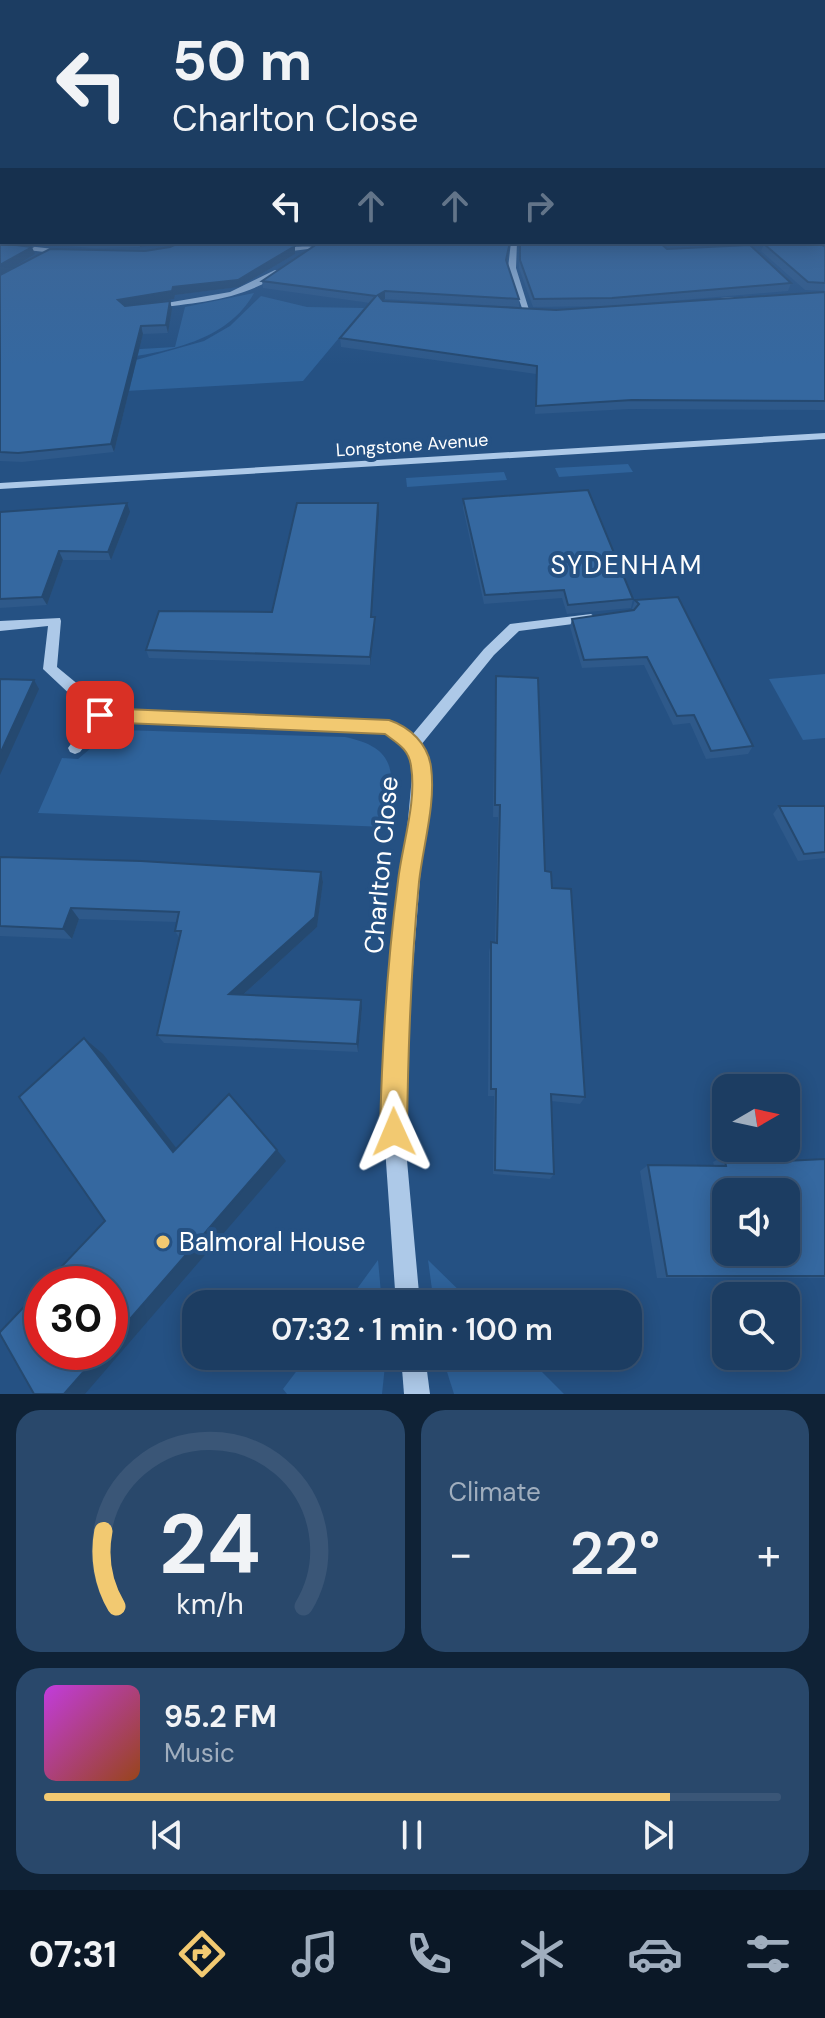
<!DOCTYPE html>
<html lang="en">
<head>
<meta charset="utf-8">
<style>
	body { margin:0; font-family:"DM Sans",sans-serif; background:#29486b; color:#f1f3f6; height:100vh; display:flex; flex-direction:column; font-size:30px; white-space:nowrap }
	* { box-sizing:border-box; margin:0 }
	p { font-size:26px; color:#a0aebe }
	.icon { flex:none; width:44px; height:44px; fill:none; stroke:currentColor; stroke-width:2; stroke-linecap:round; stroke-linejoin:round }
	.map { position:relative; height:1394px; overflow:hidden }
	.drawer { display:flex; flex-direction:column; gap:16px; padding:16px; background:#0f2236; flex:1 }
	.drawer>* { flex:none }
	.top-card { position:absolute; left:0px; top:0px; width:826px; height:244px; box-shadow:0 4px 20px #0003,0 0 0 2px #3a5677; background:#1c3d62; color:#f1f3f6; overflow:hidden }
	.needle { width:52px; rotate:81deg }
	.tools { position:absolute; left:712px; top:1074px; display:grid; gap:16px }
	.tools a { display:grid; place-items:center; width:88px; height:88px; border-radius:16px; background:#1c3d62; box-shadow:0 4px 20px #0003,0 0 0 2px #3a5677; font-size:40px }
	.speed { position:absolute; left:24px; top:1266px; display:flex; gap:16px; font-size:40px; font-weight:700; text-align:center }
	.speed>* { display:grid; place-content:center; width:104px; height:104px; border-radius:50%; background:#1c3d62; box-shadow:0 4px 20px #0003,0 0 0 2px #3a5677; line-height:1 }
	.speed .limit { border:12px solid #d22; background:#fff; color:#111 }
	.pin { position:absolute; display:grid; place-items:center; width:68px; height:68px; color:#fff; margin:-34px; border-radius:16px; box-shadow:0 4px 12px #0006 }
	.me { position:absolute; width:88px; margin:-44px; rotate:359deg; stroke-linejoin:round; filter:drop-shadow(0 0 6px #0008) }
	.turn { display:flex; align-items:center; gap:28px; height:168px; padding:0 40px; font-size:36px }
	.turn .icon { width:104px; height:104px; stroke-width:2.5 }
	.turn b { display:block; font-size:56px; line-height:68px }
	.lanes { display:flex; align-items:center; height:76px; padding:0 40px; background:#0003; justify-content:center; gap:40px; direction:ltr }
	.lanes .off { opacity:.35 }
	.big { font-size:60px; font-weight:600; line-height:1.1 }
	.drawer .tile { flex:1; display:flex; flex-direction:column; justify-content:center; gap:12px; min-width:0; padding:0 28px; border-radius:24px; background:#29486b }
	.drawer .dial { align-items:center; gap:0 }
	.dial svg { height:208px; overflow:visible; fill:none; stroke:#3a5677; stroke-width:7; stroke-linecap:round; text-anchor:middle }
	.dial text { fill:#f1f3f6; stroke:none }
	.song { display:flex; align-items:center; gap:24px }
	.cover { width:96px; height:96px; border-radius:12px; background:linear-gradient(135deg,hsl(290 70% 55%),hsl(20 70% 35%)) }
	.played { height:8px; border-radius:4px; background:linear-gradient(90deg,#f2c971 85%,#3a5677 85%) }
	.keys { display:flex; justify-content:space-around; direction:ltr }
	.heat { display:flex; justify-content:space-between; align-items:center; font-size:44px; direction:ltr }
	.drawer .tiles { flex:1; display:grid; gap:16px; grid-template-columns:1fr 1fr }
	.tile:last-child { grid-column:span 2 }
	.trip { position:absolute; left:182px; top:1290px; width:460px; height:80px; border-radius:24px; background:#1c3d62; box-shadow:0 4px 20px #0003,0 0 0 2px #3a5677; font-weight:600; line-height:80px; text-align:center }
	.menu { display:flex; height:128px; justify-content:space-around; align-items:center; background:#0b1827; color:#a0aebe }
	.menu .icon { width:56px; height:56px }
	.menu .active { color:#f2c971 }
	.menu b { font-size:36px; color:#f1f3f6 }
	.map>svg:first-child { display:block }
</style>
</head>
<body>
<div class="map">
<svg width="825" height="1394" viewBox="0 0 825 1394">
	<rect width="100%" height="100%" fill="#255183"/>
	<g fill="#2f639b">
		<path d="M254 293C228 341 166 352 117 359L106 351 175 347 185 307Z"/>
		<path d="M261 296 307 307 364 308 303 381 0 398 204 341 230 326Z"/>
		<path d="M628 464 633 472 559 477 555 468Z"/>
		<path d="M504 472 507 480 407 487 406 478Z"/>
		<path d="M825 674V738L803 740 769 679Z"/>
		<path d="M122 730 345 737C404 749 392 780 386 827L38 813 62 758 78 759 103 738Z"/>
		<path d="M378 1260 382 1304H346Z"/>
		<path d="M428 1260 473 1304H434Z"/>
		<path d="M308 1356H386L382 1394H287L283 1389Z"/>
		<path d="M442 1356H526L564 1394H454Z"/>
	</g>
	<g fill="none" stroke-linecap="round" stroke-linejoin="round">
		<g fill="#adc9e8" fill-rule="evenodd">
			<path d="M264 242C273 242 281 245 290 246 299 248 308 245 316 248L292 251Z"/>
			<path d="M511 242H517L516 268 530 313 523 311 508 268Z"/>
			<path d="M0 243 63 250 66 252 63 254 0 247Z"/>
			<path d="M275 270 282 272C245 300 197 303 153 308L149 306 230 292Z"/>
			<path d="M825 293V297L720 302 716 300 720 298Z"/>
			<path d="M825 433V439L0 489V483Z"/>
			<path d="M591 614 597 618 596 621 519 631 494 655 421 745 429 765 402 1105 420 1304H396L382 1105 413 765 407 748 386 733 104 721 80 752 75 754 70 752 68 748 92 715 43 669 48 626 0 631V621L60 618 61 621 57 667 91 695 104 710 389 721 412 735 484 649 510 624Z"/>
			<path d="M401 1356H425L430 1394H404Z"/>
		</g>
	</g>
	<g fill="#2e598a">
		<path d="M13 242H170L140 247 94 248Z"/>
		<path d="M320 242H510L506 262 519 299V307L385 299 383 300 556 310 825 292V410L630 409 535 414 536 374 341 347 340 338 370 303 263 288 262 281Z"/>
		<path d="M520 242 667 249 791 283 788 291 611 306 533 307 519 268Z"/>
		<path d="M764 244 825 247V291L805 290 761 251Z"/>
		<path d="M295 254 239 287 175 295 174 299 139 305 172 309 168 333 143 334 114 452 22 462 0 461V275Z"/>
		<path d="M463 499 633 599 631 608 567 614 562 598 484 604 463 508Z"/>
		<path d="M378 503 372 617H375V626L370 665 149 658 146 650 272 612Z"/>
		<path d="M0 512H130L111 560H63L47 605 0 608Z"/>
		<path d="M635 600 753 746 748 754 706 759 690 723 673 725 644 665 582 668 570 627 572 619 634 610 632 609Z"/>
		<path d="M496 676 545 871 552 888 585 1097 580 1104 551 1101 554 1174 550 1179 493 1174 494 1096H488L489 952 491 942 495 943 498 817H493L495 689Z"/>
		<path d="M779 806H825V858L798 861 773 814Z"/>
		<path d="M0 857 321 872 323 882 317 927 243 995 362 1008 358 1052 164 1043 157 1035 180 939 175 931 177 922 79 919 72 939 0 936Z"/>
		<path d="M724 1156 765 1162 825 1159V1278H657L640 1171 648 1165 714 1166 713 1162Z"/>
	</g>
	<g fill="#254970">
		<path d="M139 242H170L140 247Z"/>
		<path d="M295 246V254L239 287 175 295 174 299 120 308 118 300 173 287Z"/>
		<path d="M32 247 35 254 0 275V265Z"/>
		<path d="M385 291V299L378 303V295Z"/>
		<path d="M170 301 172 309 168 333 166 325Z"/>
		<path d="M141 326 143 334 114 452 111 444Z"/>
		<path d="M127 503 130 512 111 560 108 552Z"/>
		<path d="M378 503 379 512 371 626V617Z"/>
		<path d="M59 551 63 560 47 605 42 597Z"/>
		<path d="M375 617V626L370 665V657Z"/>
		<path d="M34 680 39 689 0 775V754Z"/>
		<path d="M321 872 323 882 317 927 234 1003 229 994Z"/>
		<path d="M71 908 79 919 72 939 63 929Z"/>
		<path d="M361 1000 362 1008 358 1052 357 1044Z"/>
		<path d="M84 1038 103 1054 188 1163 173 1152Z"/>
		<path d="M277 1150 286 1161 85 1394H64L101 1352H110V1342Z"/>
	</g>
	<g fill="#3568a0" stroke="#254970" stroke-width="2" fill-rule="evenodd">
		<path d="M0 170H2V215L0 214Z"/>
		<path d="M2 217V234H0V221Z"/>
		<path d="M181 242H278L295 246 238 280 173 287 172 291 118 300 125 306 170 301 166 325 141 326 111 444 18 453 0 452V275L50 249 145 251 170 247Z"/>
		<path d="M320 242H510L506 260 519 299 385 291 378 295 383 301 556 310 825 292V401L632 400 536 406 537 366 340 338 376 296 262 281Z"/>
		<path d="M520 242H659L667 249 750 245 791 283 612 298 534 299 520 260Z"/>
		<path d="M809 242 821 244 825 247V283L808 282 764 244Z"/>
		<path d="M0 243 32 247 0 265Z"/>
		<path d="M588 490 633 599 568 605 564 590 485 595 463 499Z"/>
		<path d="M127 503 108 552 59 551 42 597 0 599V512Z"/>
		<path d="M297 503H378L371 617H375L370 657 146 650 159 611 272 612Z"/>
		<path d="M678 597 753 746 711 751 694 715 677 716 647 657 584 660 572 619 634 610 639 604 635 600Z"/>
		<path d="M496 676 538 678 545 871 551 872 552 888 571 889 585 1097 551 1094 554 1174 495 1170 496 1089H491V942L497 943 500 805H495Z"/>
		<path d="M0 679 34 680 0 754Z"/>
		<path d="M779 806H825V852L804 854Z"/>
		<path d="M0 857 141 861 321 872 315 917 229 994 361 1000 357 1044 157 1035 181 931H175L179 912 71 908 63 929 0 926Z"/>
		<path d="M84 1038 173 1152 229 1094 277 1150 110 1342V1284H45L105 1221 19 1097Z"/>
		<path d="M724 1156H764L765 1162 825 1159V1276H667L648 1165 726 1166ZM726 1192H786V1252H726Z"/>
		<path d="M42 1288V1352H101L64 1394H34L0 1334V1332Z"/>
	</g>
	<linearGradient id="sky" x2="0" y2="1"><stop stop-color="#142d48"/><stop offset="0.47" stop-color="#406593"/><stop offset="1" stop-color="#406593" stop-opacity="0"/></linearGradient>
	<rect width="825" height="365" fill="url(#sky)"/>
	<path fill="#f2c971" stroke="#9d8349" stroke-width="2" d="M100 708 389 720C410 727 428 744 431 767 436 804 423 845 419 882 411 965 408 1048 407 1132L403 1141 394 1145 384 1141 380 1132C382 1048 387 964 398 881 402 845 417 802 411 766 409 749 397 743 385 734L100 722 90 715Z"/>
	<circle fill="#f2c971" stroke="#255183" stroke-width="3" cx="163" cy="1242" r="8"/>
	<g text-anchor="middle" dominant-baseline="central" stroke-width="8" stroke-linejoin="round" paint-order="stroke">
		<g font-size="18" fill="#fff" stroke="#255183">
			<text transform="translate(412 445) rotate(-4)">Longstone Avenue</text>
		</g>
		<g font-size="26" letter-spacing="2" fill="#fff" stroke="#255183">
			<text x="627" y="565">SYDENHAM</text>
		</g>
		<g font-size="26" fill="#fff" stroke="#255183">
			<text transform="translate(381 865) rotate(-85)">Charlton Close</text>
		</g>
		<g font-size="26" fill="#fff" stroke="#255183" text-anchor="start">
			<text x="179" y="1242">Balmoral House</text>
		</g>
	</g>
</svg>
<div class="tools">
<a><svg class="needle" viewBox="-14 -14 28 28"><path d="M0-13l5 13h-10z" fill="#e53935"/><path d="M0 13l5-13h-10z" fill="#a0aebe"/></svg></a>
<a><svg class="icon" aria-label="sound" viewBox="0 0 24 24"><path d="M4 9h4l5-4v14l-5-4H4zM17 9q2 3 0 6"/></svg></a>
<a><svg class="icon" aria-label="search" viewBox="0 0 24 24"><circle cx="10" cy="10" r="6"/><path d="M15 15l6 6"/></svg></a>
</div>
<div class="speed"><div class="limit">30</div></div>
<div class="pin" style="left:100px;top:715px;background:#d93025"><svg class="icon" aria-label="arrive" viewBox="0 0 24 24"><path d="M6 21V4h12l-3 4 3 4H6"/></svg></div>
<svg class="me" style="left:394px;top:1132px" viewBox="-20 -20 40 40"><path d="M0-17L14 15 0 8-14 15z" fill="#f2c971" stroke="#fff" stroke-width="4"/></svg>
<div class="trip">07:32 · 1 min · 100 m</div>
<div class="top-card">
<div class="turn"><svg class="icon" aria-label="left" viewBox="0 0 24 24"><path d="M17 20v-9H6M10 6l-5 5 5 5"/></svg><div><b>50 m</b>Charlton Close</div></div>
<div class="lanes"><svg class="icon" aria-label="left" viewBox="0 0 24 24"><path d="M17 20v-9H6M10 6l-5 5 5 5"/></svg><svg class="icon off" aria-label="ahead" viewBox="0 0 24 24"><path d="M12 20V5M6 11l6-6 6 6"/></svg><svg class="icon off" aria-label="ahead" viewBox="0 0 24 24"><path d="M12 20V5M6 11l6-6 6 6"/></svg><svg class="icon off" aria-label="right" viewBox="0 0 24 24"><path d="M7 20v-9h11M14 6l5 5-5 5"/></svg></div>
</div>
</div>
<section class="drawer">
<div class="tiles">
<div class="tile dial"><svg viewBox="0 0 100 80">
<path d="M14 69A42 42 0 1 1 86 69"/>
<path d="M14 69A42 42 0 0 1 9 40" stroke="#f2c971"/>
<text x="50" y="56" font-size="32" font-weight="700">24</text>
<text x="50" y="72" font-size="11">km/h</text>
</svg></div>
<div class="tile"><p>Climate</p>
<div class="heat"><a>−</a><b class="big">22°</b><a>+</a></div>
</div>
<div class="tile">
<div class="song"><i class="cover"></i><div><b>95.2 FM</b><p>Music</p></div></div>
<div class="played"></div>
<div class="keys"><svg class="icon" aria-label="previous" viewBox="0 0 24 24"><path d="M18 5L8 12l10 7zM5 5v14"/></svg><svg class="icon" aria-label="pause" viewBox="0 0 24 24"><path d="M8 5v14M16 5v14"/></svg><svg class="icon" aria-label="next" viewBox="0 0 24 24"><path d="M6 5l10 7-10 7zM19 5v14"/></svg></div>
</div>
</div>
</section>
<nav class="menu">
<b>07:31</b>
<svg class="icon active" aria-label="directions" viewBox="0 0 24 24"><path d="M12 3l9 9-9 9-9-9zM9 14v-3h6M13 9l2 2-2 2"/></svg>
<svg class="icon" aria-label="music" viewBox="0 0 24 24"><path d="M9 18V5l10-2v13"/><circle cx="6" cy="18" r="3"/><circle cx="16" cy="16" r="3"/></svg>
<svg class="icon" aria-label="phone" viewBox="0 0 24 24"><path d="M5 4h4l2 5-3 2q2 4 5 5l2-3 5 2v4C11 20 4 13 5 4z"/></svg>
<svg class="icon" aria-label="climate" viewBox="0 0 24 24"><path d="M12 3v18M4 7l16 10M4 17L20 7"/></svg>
<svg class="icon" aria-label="car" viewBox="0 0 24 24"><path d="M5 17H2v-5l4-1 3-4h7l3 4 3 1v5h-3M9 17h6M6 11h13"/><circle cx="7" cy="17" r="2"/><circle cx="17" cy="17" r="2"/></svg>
<svg class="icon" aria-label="filters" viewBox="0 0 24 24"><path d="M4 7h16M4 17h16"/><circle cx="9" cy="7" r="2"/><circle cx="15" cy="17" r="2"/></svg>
</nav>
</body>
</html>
